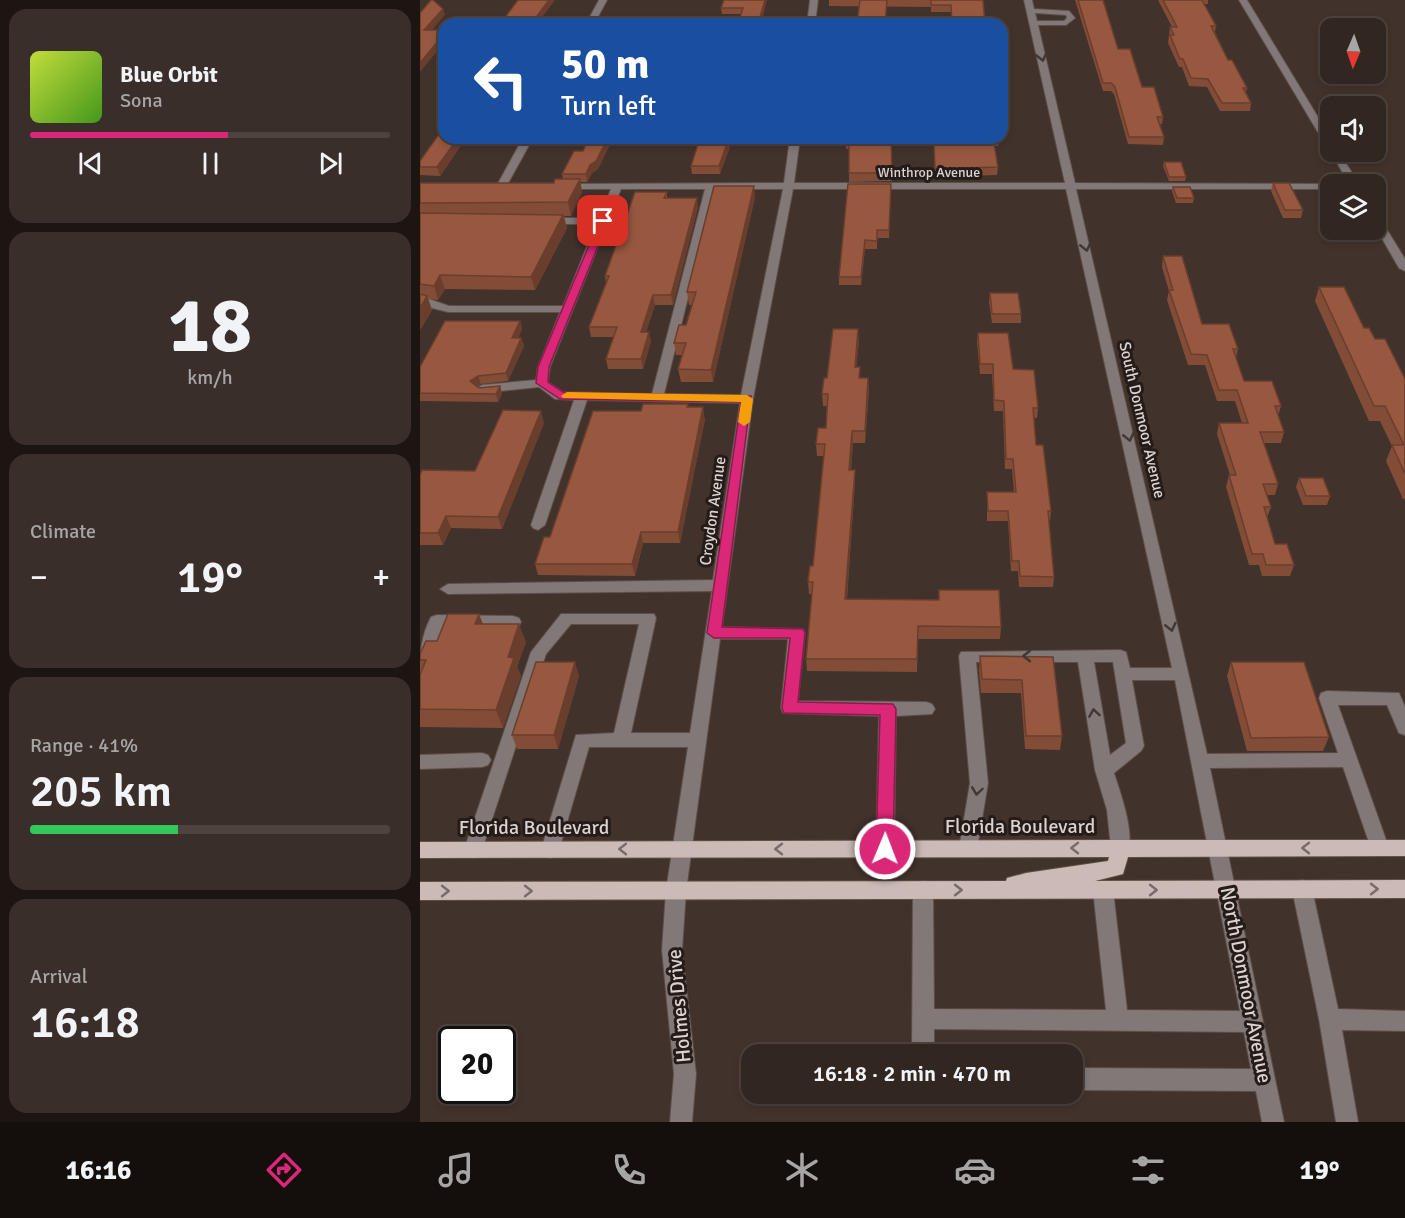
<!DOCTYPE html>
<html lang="en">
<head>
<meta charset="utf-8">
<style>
	body { margin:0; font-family:Signika,sans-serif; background:#3a2e2a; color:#f1f3f6; height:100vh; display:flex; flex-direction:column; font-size:22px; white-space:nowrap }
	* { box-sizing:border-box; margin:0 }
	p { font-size:20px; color:#a8a5a5 }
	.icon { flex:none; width:33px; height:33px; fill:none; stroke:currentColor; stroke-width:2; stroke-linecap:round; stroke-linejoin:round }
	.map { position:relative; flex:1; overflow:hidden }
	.details { display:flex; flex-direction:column; gap:9px; padding:9px; background:#1c1512; width:420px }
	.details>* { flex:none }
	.hud { position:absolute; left:18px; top:18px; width:570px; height:126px; border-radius:18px; box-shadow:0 3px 9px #0003,0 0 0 2px #4d433f; background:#1a4fa0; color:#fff; overflow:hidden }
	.needle { width:39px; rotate:182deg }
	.buttons { position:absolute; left:900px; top:18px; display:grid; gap:12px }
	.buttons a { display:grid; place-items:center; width:66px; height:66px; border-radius:12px; background:#322621; box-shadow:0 3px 9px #0003,0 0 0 2px #4d433f; font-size:30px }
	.speed { position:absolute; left:18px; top:1026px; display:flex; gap:12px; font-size:30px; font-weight:700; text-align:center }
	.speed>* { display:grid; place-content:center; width:78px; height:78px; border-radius:50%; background:#322621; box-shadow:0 3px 9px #0003,0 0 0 2px #4d433f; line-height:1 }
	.speed .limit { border:3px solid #111; border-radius:9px; background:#fff; color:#111 }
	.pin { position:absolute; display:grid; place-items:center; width:51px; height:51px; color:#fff; margin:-26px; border-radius:12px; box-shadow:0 3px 9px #0006 }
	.me { position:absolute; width:66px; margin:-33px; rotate:1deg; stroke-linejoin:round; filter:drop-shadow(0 0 4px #0008) }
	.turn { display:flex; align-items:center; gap:21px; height:126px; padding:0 24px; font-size:27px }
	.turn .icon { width:78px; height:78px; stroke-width:2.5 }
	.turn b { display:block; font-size:42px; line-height:51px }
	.big { font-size:45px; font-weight:600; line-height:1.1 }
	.details .tile { flex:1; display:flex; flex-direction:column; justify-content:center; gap:9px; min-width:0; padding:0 21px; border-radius:18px; background:#3a2e2a }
	.details .dial { align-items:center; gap:0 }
	.dial b { font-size:78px; line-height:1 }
	.song { display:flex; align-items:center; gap:18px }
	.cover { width:72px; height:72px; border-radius:9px; background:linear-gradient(135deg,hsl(70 70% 55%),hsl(100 70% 35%)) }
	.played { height:6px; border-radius:3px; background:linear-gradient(90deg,#db2777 55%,#4d433f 55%) }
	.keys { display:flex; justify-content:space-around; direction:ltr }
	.heat { display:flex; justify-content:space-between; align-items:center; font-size:33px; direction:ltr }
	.charge { height:9px; border-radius:4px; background:linear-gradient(90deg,#34c759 41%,#4d433f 0) }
	.trip { position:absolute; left:321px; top:1044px; width:342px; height:60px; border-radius:18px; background:#322621; box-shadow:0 3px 9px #0003,0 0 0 2px #4d433f; font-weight:600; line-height:60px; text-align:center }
	.dock { display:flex; height:96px; justify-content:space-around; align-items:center; background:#140f0d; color:#a8a5a5 }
	.dock .icon { width:42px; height:42px }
	.dock .current { color:#db2777 }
	.dock b { font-size:27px; color:#f1f3f6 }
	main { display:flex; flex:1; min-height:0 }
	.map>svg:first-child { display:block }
</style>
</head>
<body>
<main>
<section class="details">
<div class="tile">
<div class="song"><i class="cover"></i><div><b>Blue Orbit</b><p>Sona</p></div></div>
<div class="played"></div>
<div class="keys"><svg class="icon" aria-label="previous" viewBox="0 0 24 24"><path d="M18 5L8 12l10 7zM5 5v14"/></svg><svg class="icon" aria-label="pause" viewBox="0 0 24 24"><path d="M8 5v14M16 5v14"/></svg><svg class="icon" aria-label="next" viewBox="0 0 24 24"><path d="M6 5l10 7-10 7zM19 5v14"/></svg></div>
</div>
<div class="tile dial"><b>18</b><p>km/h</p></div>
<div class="tile"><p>Climate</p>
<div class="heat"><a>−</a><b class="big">19°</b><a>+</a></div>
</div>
<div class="tile"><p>Range · 41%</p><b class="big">205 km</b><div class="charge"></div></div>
<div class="tile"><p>Arrival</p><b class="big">16:18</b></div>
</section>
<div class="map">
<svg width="985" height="1122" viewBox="0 0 985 1122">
	<rect width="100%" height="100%" fill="#42322c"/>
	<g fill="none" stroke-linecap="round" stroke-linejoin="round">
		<g stroke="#5e4f49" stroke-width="2">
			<g id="minor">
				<path d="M179 0H187L174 24H166Z"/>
				<path d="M390 0H398L395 24H387Z"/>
				<path d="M604 0H612L614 9 649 11 655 18 646 25H618L655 183 914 184H910V189H656L787 754 918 753 899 698 901 693 907 691 979 693 985 707V735L979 733 967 705H918L969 848 967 854 960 856 953 854 923 767 790 768 864 1122H842L836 1091 652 1090V1068L831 1069 824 1032 514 1029V1054H492L493 890 496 884 503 881 510 884 513 890 514 1009 686 1010 673 890 676 884 683 881 690 884 693 890 707 1010 820 1011 755 680H712L724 746 721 751 694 773C700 792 716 835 707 854L700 856 693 854 691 848 687 810 675 770 658 662H556L568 783 557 849 555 855 548 857 541 855 539 849 550 783 539 656 541 652 700 650 706 652 710 668H752L646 189H373L333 399 302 627 383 629 385 633 378 701 506 702 512 704 515 709 512 714 476 716 474 849 472 855 465 857 458 855 456 849 459 716 363 713 361 708 368 639H300L266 891 262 950 276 1074 272 1122H250L254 1074 242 950 246 891 268 747H169L139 850 137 856 130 858 123 856 121 850 156 735 194 733 219 624H151L126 654 62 850 60 856 53 858 46 856 44 850 111 652 141 614H234L236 618 211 733H270L292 591 28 594 20 589 28 584 293 580 320 403 167 400 125 525 118 530 113 528 111 525 154 400 135 399 119 387 62 393 56 389 62 385 116 380 118 367 140 312H28L0 305V299H9L29 306H143L176 224H126L121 221 126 218H179L191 189H143L138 186 139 184 364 183 370 138H380L374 183H645ZM615 13 646 15 647 18 644 21H617ZM201 189H285L232 394 143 392 128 382 130 367ZM295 189H363L321 395 244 394ZM674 662H693L706 743 690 755Z"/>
				<path d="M819 0H827L910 137V147L905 144Z"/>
				<path d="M103 138H113L86 187 77 189 76 187Z"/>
				<path d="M911 152H919L939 184H929Z"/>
				<path d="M956 217 961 220 985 259V271L979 268 956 228Z"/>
				<path d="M17 615 93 616 99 618 101 622 99 626 93 628 23 627 8 668 6 672 0 674C0 653 1 636 11 617Z"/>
				<path d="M62 753 68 755 71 760 68 765 62 767 0 769V755Z"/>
				<path d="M882 880 889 883 892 889 918 1009 985 1011V1031L922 1030 938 1122H916L899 1019 872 889 875 883Z"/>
			</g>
		</g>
		<g stroke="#5e4f49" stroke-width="2">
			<path id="major" d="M700 840H985V856L708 857 703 874 675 881 985 880V898L0 900V882L586 881 587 878 606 873 688 861 689 857 0 858V842Z"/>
		</g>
		<use href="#minor" fill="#817877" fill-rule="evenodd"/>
		<use href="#major" fill="#ccbab6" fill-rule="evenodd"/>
	</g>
	<g fill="#834c37">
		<path d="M347 0 321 14H302L301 8Z"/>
		<path d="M409 0H563L531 12H511V7L409 6Z"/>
		<path d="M655 0H683L698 49 722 87 743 117 742 124H740L744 137 743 145 708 144 694 94 691 91H683Z"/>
		<path d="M738 0H788V4H784L796 26 795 32 808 60 827 88 826 92 831 103 830 111H800L787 87 769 86 762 67H759L748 43 750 27H752Z"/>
		<path d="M24 138H46L20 176 0 175V161Z"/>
		<path d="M169 138H193L178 169 172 173 167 182H160L162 192 151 216H144L147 228 115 290 25 289 18 300 8 299 12 310 0 330V183H134L143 179 142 174 163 151Z"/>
		<path d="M313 138 300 174H272L271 166Z"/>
		<path d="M471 138 472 181 429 182V149H426V142Z"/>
		<path d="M554 138H580V142L578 146H574L578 167 577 175 515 177 514 145H554Z"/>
		<path d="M744 162 766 177 765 181H749L743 166Z"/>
		<path d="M853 183 883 210 881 218H863L851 191Z"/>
		<path d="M471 184 469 238H457V249H445L441 285H419V277Z"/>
		<path d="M753 187 774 198 773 203H756L752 191Z"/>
		<path d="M247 192V198L278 207 253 305H235L226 332 231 341 223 369H188L186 359 194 337H171L169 327 186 283 185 276Z"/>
		<path d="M335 197 293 382H261L258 369 262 355H256L254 343 266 325 272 305H269L267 292Z"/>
		<path d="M743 256 782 324 818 349 816 358 824 381 861 406 858 416 864 432 861 443H844L858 484 855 495H847L851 507 847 518 855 544 874 565 870 576H842L839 565H829L806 487 809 475H810L797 434 799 423H822L815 401H797L785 365H768L747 300 749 291 742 267Z"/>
		<path d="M899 287 944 328 955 339 985 379V499H983L966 461 972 446 960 421H949L895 301Z"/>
		<path d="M570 293 601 314V323H572L569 302Z"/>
		<path d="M100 321 102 329 98 338H101L104 346 88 381 61 384 57 387 59 388 80 386 82 394 78 402 0 401V367Z"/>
		<path d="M558 333 593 369 618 408 617 418H614L616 445 631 511 630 521H629L634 577 633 587H599L598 571H591L588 521H567V492H594L592 469H585L583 411H574L572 374H560L557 343Z"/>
		<path d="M439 341 436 367H440V378H448L449 390 445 443H433L431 470H435V482L427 599 581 627 580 639H498L497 672 387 671 386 659 392 594H389L388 582 393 566 404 456H397L396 444 406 428 407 406H403L402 394 407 378Z"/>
		<path d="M268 404V407L285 419 260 543H223L215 576 118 575 115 564 130 537 221 411Z"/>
		<path d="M124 423 82 529 31 528 23 545H0V475L55 471Z"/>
		<path d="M879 478 910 496 907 505H883L876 487Z"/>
		<path d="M63 624 106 642 97 667 101 676 83 728 0 727V654L17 641Z"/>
		<path d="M560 656 633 657 642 736 640 750 605 749 601 693H561L559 670Z"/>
		<path d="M811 662 909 737 903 751H827L807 676Z"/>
		<path d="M159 676 138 749H97L92 735Z"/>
	</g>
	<g fill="#6a3e2d">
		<path d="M129 0H135L117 24H111Z"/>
		<path d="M345 0H347L341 24H338Z"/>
		<path d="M23 9 25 15 6 37 4 30Z"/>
		<path d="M24 34V43L0 72V63Z"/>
		<path d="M38 138H46L20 176 17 167Z"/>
		<path d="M188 138H193L178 169 172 173 167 182 166 174 170 165Z"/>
		<path d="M309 138H313L300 174 299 166Z"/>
		<path d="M160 179 162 192 151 216 148 202Z"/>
		<path d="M334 186 335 197 293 382 291 370Z"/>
		<path d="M277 198 278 207 253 305 251 295Z"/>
		<path d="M143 215 147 228 115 290 111 277Z"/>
		<path d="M445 240V249L441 285V277Z"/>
		<path d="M20 275 25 289 18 300 14 286Z"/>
		<path d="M233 295 235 305 223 341 221 332Z"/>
		<path d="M7 296 12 310 0 330V308Z"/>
		<path d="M100 321 102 329 94 346 92 338Z"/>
		<path d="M438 329 439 341 435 379V367Z"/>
		<path d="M229 332 231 341 223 369 221 359Z"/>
		<path d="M101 338 104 346 88 381 86 373Z"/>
		<path d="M58 376 61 384 53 389 50 381Z"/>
		<path d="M448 378 449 390 445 443V431Z"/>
		<path d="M80 386 82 394 78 402 76 394Z"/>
		<path d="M283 407 285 419 260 543 258 532Z"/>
		<path d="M121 411 124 423 82 529 78 517Z"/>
		<path d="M432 431 433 443 430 482 429 470Z"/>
		<path d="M435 470V482L426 612 425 599Z"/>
		<path d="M26 516 31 528 23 545 18 533Z"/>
		<path d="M221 532 223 543 215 576 212 564Z"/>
		<path d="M59 614 66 632 55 624Z"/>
		<path d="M99 624 106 642 97 667 101 676 83 728 76 710 88 657Z"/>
		<path d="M155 662 159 676 138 749 134 735Z"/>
	</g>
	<g fill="#985840" stroke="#6a3e2d" stroke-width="1.5">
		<path d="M11 0H13L23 9 4 30H24V34L0 63V13Z"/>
		<path d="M98 0H129L111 24H80Z"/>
		<path d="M304 0H345L338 24H318L323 8H301Z"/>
		<path d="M440 0H467L465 24H437Z"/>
		<path d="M511 0H563L565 24H532L531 5H511Z"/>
		<path d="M658 0H683L698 49H710L722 87H734L743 117H737L744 137H709L695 87 691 83H683Z"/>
		<path d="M743 0H782L796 26H791L808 60H812L827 88H823L831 103H802L788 79 771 78 763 59H760L750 35H754L750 27H757Z"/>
		<path d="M216 22 235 23V24H215Z"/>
		<path d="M24 127V138H38L17 167H0V161Z"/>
		<path d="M169 138H188L176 161 170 165 166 174H142L154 151H163Z"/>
		<path d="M280 138H309L299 166H271Z"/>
		<path d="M426 138H471L472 173H429V142H426Z"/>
		<path d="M555 138H578H573L578 167 515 169 514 145H555Z"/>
		<path d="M744 162H761L766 177H749Z"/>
		<path d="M135 179H160L148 202 0 203V183H134Z"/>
		<path d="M853 183H869L883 210H865Z"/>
		<path d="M428 184H471L469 230H457V241L445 240 441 277H419Z"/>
		<path d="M294 186H334L291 370 258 369 266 343H254L259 325H266L276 292H267Z"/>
		<path d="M753 187H770L774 198H757Z"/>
		<path d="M215 192H247L244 198H277L251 295H233L221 332H229L221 359H186L197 327H169L189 276H185Z"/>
		<path d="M0 213 143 215 111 277 20 275 14 286 0 284Z"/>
		<path d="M743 256H762L782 324H809L818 349H813L824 381H852L861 406H855L864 432H840L858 484H843L851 507H844L855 544H867L874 565H846L843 554H832L809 475H816L799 423H828L817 390H799L787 355 771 354 749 290H753Z"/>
		<path d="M899 287H924L944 328H949L955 339H965L985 379V474L972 445H984L965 406H954Z"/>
		<path d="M570 293H598L601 314H572Z"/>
		<path d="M0 294 7 296 0 308Z"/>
		<path d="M25 321H100L92 338H101L86 373 58 376 50 381 59 388 80 386 76 394 0 393V367Z"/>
		<path d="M413 329H438L435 367H440L439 378H448L445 431H432L429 470H435L425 599 519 600V590H579L581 627 498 626 497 659H386L393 582H388L390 566H393L405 444H396L398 428H406L408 394H402L404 378H407Z"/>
		<path d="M558 333H588L593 369 614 370 618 408H613L616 445H623L631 511H628L634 577 600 576 599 561H592L588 511H568L567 492H596L593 459H586L584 401 574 400 573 364H560Z"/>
		<path d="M223 404H268L267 407H283L258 532H221L212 564H115L124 537H130L173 411H221Z"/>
		<path d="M83 410 121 411 78 517 26 516 18 533H0V475L2 470 55 471Z"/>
		<path d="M879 478H903L910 496H886Z"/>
		<path d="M28 614H59L55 624H99L88 657 94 658 76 710 0 709V675L6 660H0V654L6 641H17Z"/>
		<path d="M560 656 633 657 642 736H606L602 680 562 679Z"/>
		<path d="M116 662H155L134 735H92Z"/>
		<path d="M811 662H884L909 737 831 738Z"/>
	</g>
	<defs><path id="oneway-chevron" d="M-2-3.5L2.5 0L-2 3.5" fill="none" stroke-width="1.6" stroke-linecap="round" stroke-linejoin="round" transform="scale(1.5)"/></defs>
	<g stroke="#3f3835">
		<use href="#oneway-chevron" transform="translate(622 57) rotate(77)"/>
		<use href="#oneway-chevron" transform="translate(666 247) rotate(77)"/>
		<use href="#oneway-chevron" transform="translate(709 437) rotate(77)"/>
		<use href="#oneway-chevron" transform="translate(751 627) rotate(77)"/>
		<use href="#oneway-chevron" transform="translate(607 656) rotate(-180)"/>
		<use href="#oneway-chevron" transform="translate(674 713) rotate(-99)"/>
		<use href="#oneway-chevron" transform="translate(557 791) rotate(98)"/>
	</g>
	<g stroke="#786b68">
		<use href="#oneway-chevron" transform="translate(655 848) rotate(180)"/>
		<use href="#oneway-chevron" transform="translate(886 848) rotate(-180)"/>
		<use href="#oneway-chevron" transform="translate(203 849) rotate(180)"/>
		<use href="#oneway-chevron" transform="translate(359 849) rotate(180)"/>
		<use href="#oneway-chevron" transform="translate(954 889)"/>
		<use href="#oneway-chevron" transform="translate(538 890)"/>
		<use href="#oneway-chevron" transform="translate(733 890)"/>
		<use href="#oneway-chevron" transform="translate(25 891)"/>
		<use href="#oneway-chevron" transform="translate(108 891)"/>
	</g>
	<path fill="#db2777" stroke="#8e194d" stroke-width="1.5" d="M180 219 188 221 129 367 128 382 143 392 331 396 302 627 383 629 385 633 378 702 473 704 476 709 473 849 471 854 465 856 458 854 456 849 460 715 364 713 362 708 370 638H294L287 633 321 402 140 399 116 383 118 367Z"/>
	<path fill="#f59e0b" d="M147 392 327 395 333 399 330 422 324 426 318 422 321 402 143 398 141 396Z"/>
	<g text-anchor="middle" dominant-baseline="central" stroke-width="6" stroke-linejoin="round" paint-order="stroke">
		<g font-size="14" fill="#dcd2ce" stroke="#231c19">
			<text x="509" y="172">Winthrop Avenue</text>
		</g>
		<g font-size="16" fill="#dcd2ce" stroke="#231c19">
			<text transform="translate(722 420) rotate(77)">South Donmoor Avenue</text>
			<text transform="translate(293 511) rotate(-82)">Croydon Avenue</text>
		</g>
		<g font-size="20" fill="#dcd2ce" stroke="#231c19">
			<text x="600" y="826">Florida Boulevard</text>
			<text x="114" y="827">Florida Boulevard</text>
			<text transform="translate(826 985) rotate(79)">North Donmoor Avenue</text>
			<text transform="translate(259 1006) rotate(-95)">Holmes Drive</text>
		</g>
	</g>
</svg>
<div class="buttons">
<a><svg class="needle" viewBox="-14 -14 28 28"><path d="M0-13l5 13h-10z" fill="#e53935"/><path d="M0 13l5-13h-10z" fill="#a8a5a5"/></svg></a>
<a><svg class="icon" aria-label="sound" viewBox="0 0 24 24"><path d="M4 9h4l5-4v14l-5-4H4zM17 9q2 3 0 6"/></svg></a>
<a><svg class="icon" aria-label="layers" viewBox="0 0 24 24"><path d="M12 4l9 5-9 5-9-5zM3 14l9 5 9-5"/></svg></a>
</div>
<div class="speed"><div class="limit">20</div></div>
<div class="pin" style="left:183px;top:221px;background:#d93025"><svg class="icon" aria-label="arrive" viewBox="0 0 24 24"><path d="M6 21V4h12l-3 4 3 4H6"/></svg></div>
<svg class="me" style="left:465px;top:849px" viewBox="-20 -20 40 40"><circle r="17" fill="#db2777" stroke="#fff" stroke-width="3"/><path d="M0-11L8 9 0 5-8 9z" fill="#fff"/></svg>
<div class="trip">16:18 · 2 min · 470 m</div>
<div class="hud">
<div class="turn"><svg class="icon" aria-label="left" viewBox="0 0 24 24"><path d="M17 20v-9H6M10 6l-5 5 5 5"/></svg><div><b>50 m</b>Turn left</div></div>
</div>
</div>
</main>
<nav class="dock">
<b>16:16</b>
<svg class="icon current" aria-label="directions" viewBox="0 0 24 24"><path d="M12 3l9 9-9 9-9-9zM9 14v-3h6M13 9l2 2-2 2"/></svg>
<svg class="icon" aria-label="music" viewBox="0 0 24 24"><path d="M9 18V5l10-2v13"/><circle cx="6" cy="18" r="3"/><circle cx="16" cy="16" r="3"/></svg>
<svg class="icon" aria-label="phone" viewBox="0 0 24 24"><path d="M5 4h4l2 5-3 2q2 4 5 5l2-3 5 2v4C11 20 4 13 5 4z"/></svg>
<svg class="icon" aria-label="climate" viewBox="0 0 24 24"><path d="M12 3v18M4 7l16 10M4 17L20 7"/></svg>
<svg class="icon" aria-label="car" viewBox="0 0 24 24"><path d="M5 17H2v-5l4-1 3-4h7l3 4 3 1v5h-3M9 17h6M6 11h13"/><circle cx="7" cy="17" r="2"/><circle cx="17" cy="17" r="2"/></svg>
<svg class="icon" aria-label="filters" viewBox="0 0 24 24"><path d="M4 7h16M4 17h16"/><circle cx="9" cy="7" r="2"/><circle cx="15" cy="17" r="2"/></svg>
<b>19°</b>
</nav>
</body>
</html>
